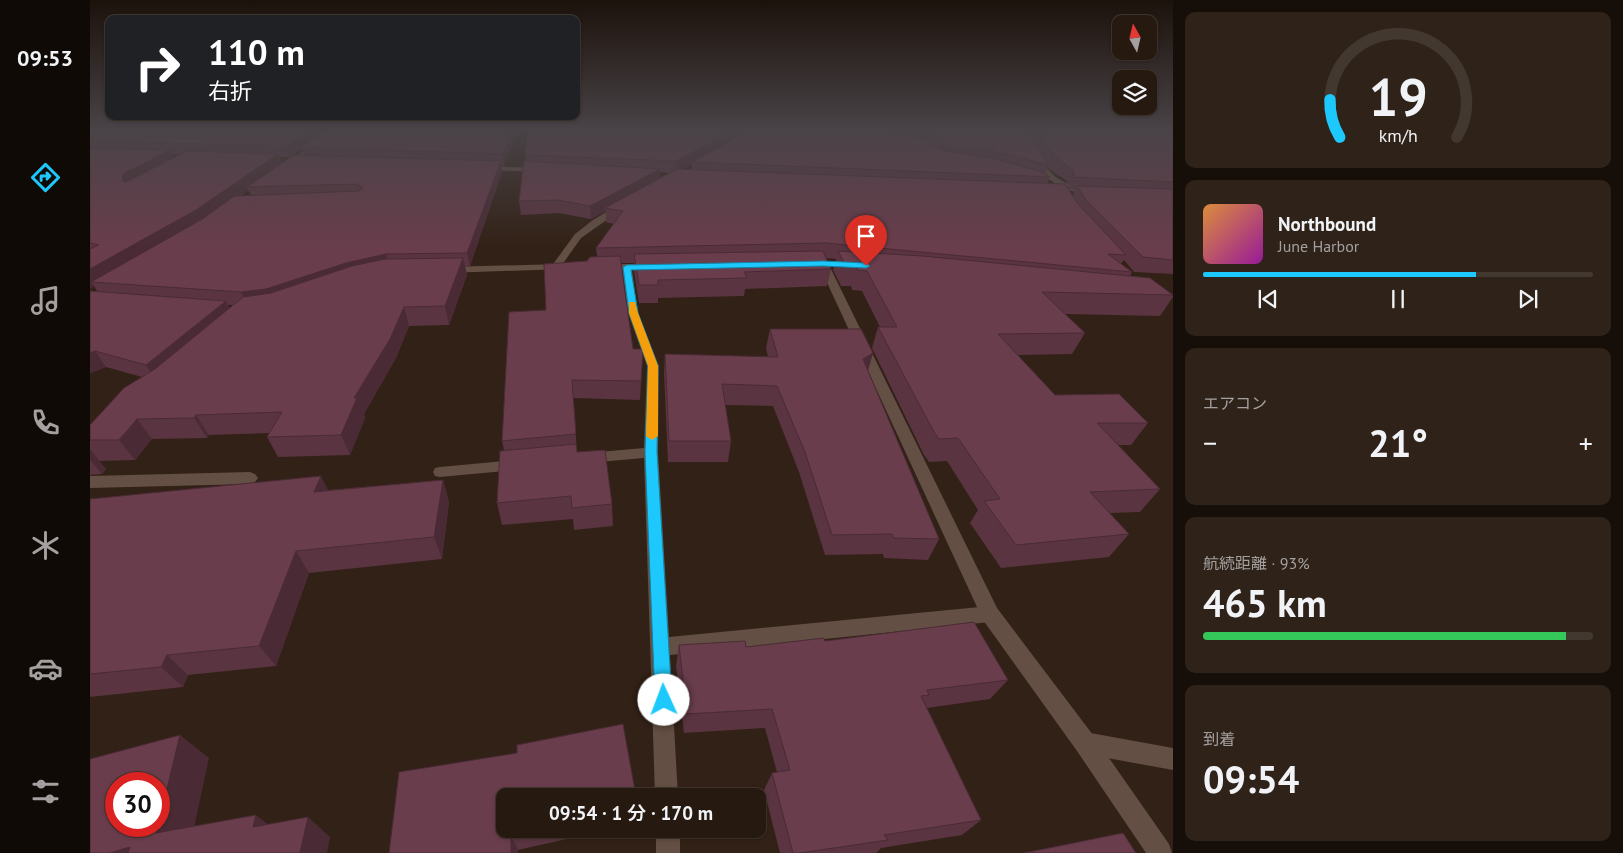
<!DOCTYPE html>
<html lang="ja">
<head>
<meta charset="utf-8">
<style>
	body { margin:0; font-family:"PT Sans","Noto Sans JP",sans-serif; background:#2e2219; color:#f1f3f6; height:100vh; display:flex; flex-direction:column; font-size:19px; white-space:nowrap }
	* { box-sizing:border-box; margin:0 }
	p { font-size:16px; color:#a4a09f }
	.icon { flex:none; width:28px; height:28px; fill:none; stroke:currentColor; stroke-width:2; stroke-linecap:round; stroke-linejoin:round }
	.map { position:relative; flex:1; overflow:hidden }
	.panel { display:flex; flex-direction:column; gap:12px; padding:12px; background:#150e09; width:450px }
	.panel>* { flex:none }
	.banner { position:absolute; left:15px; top:15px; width:475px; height:105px; border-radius:10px; box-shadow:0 1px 4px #0004,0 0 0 1px #423830; background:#202124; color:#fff; overflow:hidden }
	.needle { width:32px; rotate:352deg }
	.controls { position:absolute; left:1022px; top:15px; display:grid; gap:10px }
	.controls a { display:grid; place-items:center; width:45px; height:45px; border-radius:10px; background:#261910; box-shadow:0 1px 4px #0004,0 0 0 1px #423830; font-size:25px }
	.speed { position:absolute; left:15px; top:772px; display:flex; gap:10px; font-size:25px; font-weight:700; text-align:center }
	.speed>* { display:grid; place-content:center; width:65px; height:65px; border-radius:50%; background:#261910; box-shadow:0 1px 4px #0004,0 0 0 1px #423830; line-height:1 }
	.speed .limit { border:8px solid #d22; background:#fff; color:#111 }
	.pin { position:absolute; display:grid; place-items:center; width:42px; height:42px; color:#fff; margin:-51px -21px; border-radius:50% 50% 50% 0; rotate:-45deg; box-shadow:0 0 5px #0007 }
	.pin .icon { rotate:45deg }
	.me { position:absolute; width:55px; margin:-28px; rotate:358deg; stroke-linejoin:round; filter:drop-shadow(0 0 4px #0008) }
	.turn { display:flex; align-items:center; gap:18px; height:105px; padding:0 20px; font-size:22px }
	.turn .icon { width:65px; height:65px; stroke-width:2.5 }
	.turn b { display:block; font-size:35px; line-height:42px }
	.big { font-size:38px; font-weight:600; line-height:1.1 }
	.panel .tile { flex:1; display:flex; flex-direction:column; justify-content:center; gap:8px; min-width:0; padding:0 18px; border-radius:10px; background:#2e2219 }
	.panel .dial { align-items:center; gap:0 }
	.dial svg { height:130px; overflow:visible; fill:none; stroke:#423830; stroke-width:7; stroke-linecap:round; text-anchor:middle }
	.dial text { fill:#f1f3f6; stroke:none }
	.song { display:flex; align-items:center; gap:15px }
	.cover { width:60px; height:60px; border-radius:8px; background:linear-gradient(135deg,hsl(30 70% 55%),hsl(300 70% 35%)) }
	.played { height:5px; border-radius:2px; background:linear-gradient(90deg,#1dc9fc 70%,#423830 70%) }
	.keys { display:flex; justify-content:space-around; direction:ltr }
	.heat { display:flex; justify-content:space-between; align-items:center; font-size:28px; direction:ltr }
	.charge { height:8px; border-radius:4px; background:linear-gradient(90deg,#34c759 93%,#423830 0) }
	.trip { position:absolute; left:406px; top:788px; width:270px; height:50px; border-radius:10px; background:#261910; box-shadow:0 1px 4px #0004,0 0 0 1px #423830; font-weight:600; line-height:50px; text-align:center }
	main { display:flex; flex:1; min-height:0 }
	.tabs { display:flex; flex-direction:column; width:90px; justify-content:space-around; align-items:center; background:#0f0a06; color:#a4a09f }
	.tabs .icon { width:35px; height:35px }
	.tabs .on { color:#1dc9fc }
	.tabs b { font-size:22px; color:#f1f3f6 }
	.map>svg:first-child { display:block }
</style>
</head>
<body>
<main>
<nav class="tabs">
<b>09:53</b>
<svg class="icon on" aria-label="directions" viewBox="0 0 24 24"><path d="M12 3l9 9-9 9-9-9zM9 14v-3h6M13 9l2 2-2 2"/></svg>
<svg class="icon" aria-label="music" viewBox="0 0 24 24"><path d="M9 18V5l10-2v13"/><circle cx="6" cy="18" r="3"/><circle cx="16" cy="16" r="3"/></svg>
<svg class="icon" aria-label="phone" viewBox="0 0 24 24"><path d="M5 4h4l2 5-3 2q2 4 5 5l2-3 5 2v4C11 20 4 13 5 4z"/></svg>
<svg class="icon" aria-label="climate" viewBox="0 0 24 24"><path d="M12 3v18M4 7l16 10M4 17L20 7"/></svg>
<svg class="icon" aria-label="car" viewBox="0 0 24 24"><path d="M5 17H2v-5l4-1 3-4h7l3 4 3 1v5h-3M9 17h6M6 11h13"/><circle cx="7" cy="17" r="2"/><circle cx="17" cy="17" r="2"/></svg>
<svg class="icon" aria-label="filters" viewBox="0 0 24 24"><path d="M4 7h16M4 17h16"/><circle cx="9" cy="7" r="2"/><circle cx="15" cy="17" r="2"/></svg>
</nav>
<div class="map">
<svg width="1083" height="853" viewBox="0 0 1083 853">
	<rect width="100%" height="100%" fill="#322116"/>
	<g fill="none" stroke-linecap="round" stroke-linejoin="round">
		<g fill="#634f43" fill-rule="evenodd">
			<path d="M259 129H267L236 141 205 162 199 161 232 139Z"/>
			<path d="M944 155H948C960 175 968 181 990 188V192C973 193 943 171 944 155Z"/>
			<path d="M391 166 450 168 454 170 450 172 394 170 390 168Z"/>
			<path d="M472 264 475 265V269L356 273 351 270 356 267Z"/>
			<path d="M514 264H562L567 267 562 270H542L548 313 569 366 568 452 579 637 900 606 907 608 909 614 907 620 900 622 580 655 588 796H565L554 458 497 463 492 462 490 458 492 454 497 453 554 448 557 366 538 313 532 270 511 269V265Z"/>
			<path d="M426 460 431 461 433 465 431 469 426 470 350 477 345 476 343 472 345 468 350 467Z"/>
			<path d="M160 472 165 474 168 478 165 482 160 484 0 488V476Z"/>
			<path d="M995 732 1083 748V770L995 754 987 751 984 743 987 735Z"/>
			<rect x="566" y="829" width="24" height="24"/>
		</g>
		<g fill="#634f43" fill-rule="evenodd">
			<path d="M528 205 535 207 491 238 469 269H463L461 267 485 234 503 220Z"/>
			<path d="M733 260 738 263 907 608 1003 735 1079 844 1082 853H1056L987 751 893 620 728 263Z"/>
		</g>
	</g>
	<g fill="#5a3441" fill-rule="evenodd">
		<path d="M0 129H427L414 166 411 165 412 172 380 266H375L377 275 359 325 319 326 306 358 274 414 275 418 260 455 188 457 177 437 179 433 119 435 117 438 62 439 45 460 9 461 16 469 12 474 0 475V425L52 377 16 367 0 373V291H7L4 286 0 289ZM212 149 214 155 192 163 189 157H200ZM81 154H90L83 158ZM158 190 161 195 151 196ZM138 305H143L139 308Z"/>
		<path d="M650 129 638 142 642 140 652 129H1083V274L1044 272 1034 260 1031 264 1042 272 1040 276 1083 295V297L1070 316 975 314 995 333 982 354 927 355 965 395 1058 423 1041 445H1028L1070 489 1050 512 1020 513 1039 534 1019 557 911 568 880 523 888 510 857 461 839 462 834 455 782 348 788 327H790L772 291 762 290 761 286H751L743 270 746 259 736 258 741 269 737 286 655 289 654 296 568 298V303H549L544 272V263H531L543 349 552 367 550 400 483 398 487 452 522 504 523 526 484 530 483 519 412 525 407 503 414 450 412 441 456 310 497 261 507 256 506 248 524 224 516 222V211L501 219 469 213 431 215 429 201 436 161 435 155ZM602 164 601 170 592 169ZM958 167 959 169 977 181 978 185 977 187 957 184 960 177 955 174ZM570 172 580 173 570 178ZM978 189 985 190 982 196Z"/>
		<path d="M680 329 783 353 778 371 849 539 838 560 794 558 793 554 735 555 709 472 683 406 635 405 641 441 638 462H578L574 374 575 354 678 357 676 348Z"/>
		<path d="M353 480 359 502 352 559 219 573 186 666 98 675 93 687 0 697V499L238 490Z"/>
		<path d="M735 641 918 680 900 699 837 708 891 820 872 835 791 848 786 853H690L674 790 682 773 687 772 675 728 594 733 586 666 589 645 656 647Z"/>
		<path d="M533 724 415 829H521L428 850 299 853 427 753Z"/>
	</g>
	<g fill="#4a2b35">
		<path d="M224 129H254L212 147V149L200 157 196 146Z"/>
		<path d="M422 129H427L414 166 413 154Z"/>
		<path d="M641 129H650L635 146 602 162V164L585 173 586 161Z"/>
		<path d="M80 150 85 162 40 186 32 180 33 174Z"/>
		<path d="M188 154 192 166 157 187 158 190 112 223 1 282 4 286 0 289V269Z"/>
		<path d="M411 161 412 172 380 266 377 253Z"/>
		<path d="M570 169V181L515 208 516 211 501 219 500 206Z"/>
		<path d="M296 254 300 267 158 306 151 292 256 263Z"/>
		<path d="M373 258 377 275 359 325 355 306Z"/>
		<path d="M136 301 143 316 66 381 56 365Z"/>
		<path d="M314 307 319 326 306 358 274 414 275 418 260 455 251 435 264 398Z"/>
		<path d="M5 351 16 367 0 373V353Z"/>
		<path d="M783 353 777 373 773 359Z"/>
		<path d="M106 415 119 435 117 438 104 418Z"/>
		<path d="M47 419 62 439 45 460 29 440Z"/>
		<path d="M0 449 16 469 12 474 0 460Z"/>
		<path d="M231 476 242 498 224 492Z"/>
		<path d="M353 480 359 502 352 559 344 537Z"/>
		<path d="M206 551 219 573 186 666 169 646Z"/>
		<path d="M77 655 98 675 93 687 71 667Z"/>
		<path d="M90 735 119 758 99 851 66 833 68 826H69V822Z"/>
		<path d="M166 815 191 834 163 827Z"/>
		<path d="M218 817 240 837 237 853H210Z"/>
		<path d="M421 835 428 850V853H421Z"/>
		<path d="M40 847 53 853H20Z"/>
	</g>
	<g fill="#693d4c" stroke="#4a2b35">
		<path d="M0 129H224L196 146 0 141Z"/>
		<path d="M241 129H422L413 154 212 147 233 132Z"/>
		<path d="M438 129H641L636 135 586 161 435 155Z"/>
		<path d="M652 129H801L805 132 833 139 855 151 898 157 949 171 960 177 602 162 642 140Z"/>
		<path d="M819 129H938L959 165 899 150 860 145 838 134Z"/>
		<path d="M948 129H1083V182L981 177 984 175 983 170 965 157Z"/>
		<path d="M0 148 80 150 33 174 32 180 34 182 38 181 97 151 188 154 106 210 0 269V249L9 245 0 243Z"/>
		<path d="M204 155 411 161 377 253 296 254 256 263 176 289 151 292 1 282 114 218 144 196 268 191 273 188 267 184 157 187Z"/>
		<path d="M434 161 570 169 500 206 468 200 429 201Z"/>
		<path d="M587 169 975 184 988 204 1036 255 1018 254 1042 272 736 243 506 248 533 211 515 208Z"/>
		<path d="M987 186 1083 189V260L1053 257 996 200Z"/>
		<path d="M733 251 741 269 654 272 657 278 568 280V285H549L544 254Z"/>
		<path d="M748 251 833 256 1060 278 1083 295 952 292 995 333 908 334 965 395 1029 394 1058 423H1007L1070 489 1000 492 1039 534 926 545 894 501 910 499 868 438 849 439 844 432 788 327H807L777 271 767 270 766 266H756Z"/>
		<path d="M530 256 543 349H553L551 381 482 380 486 434 412 441 419 312 456 310 454 264 497 261 500 257Z"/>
		<path d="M373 258 355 306 314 307 300 339 264 398H267L251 435 177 437 192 412 106 415 104 418 47 419 29 440H0V425L34 388 65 369 153 297 181 293 262 266 295 259Z"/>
		<path d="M0 291 136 301 56 365 5 351 0 353Z"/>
		<path d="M680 329H771L783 353 773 359 849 539 804 538 802 534 742 535 715 452 687 386 632 384 641 441H579L575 354 688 357Z"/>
		<path d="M486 444 487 452 515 450 522 504 482 508 481 496 407 503 410 451Z"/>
		<path d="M231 476 224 492 353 480 344 537 206 551 169 646 77 655 71 667 0 674V499Z"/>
		<path d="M884 622 918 680 837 690 839 695 831 696 891 820 794 835 798 840 710 853H703L682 773 700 770 682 709 597 714 589 645 655 641 656 647 734 638 735 641Z"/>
		<path d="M533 724 546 796H415V829H449L421 835V853H299L309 772 427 753V745Z"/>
		<path d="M90 735 69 822V784H26V826H68L66 833 166 815 163 827 218 817 210 853H38L40 847 20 853H0V759Z"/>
		<path d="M1033 833 1046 853H934Z"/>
	</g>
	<linearGradient id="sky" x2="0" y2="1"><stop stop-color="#1c120c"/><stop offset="0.52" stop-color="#494347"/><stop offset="1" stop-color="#494347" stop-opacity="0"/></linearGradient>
	<rect width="1083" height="248" fill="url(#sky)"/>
	<path fill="#1dc9fc" stroke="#1383a4" d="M733 261 776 263 780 266 776 268 733 266 541 270 548 313 568 366 567 452 582 700 580 706 574 708 567 706 565 700 555 452 558 366 539 313 533 267 537 265Z"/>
	<path fill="#f59e0b" d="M539 302H545L548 313 568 366V436L562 440 556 436 558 366 539 313Z"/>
</svg>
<div class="controls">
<a><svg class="needle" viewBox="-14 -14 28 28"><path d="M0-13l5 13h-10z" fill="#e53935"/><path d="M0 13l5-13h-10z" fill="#a4a09f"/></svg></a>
<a><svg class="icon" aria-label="layers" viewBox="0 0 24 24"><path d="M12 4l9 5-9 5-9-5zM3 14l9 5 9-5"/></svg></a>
</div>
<div class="speed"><div class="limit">30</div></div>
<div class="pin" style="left:776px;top:266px;background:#d93025"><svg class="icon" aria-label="arrive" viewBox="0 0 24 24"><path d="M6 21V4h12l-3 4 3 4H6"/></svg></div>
<svg class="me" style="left:574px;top:700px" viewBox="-20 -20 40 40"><circle r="19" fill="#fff"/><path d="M0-13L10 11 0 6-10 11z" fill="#1dc9fc"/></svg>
<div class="trip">09:54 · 1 分 · 170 m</div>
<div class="banner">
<div class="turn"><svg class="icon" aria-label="right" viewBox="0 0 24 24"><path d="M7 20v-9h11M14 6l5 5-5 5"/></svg><div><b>110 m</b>右折</div></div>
</div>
</div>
<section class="panel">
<div class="tile dial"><svg viewBox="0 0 100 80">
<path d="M14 69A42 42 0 1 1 86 69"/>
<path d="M14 69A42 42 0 0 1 8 46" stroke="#1dc9fc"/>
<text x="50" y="56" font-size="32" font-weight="700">19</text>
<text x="50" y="72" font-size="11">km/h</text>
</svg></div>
<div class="tile">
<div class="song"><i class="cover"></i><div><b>Northbound</b><p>June Harbor</p></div></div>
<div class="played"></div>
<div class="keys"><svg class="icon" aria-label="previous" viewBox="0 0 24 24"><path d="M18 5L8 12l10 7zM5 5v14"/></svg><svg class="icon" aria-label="pause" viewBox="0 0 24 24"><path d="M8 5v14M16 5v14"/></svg><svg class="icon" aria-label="next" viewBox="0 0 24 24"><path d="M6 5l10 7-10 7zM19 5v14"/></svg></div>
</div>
<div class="tile"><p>エアコン</p>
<div class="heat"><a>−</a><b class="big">21°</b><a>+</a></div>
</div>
<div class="tile"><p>航続距離 · 93%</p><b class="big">465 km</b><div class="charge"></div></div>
<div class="tile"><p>到着</p><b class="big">09:54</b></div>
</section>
</main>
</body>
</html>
